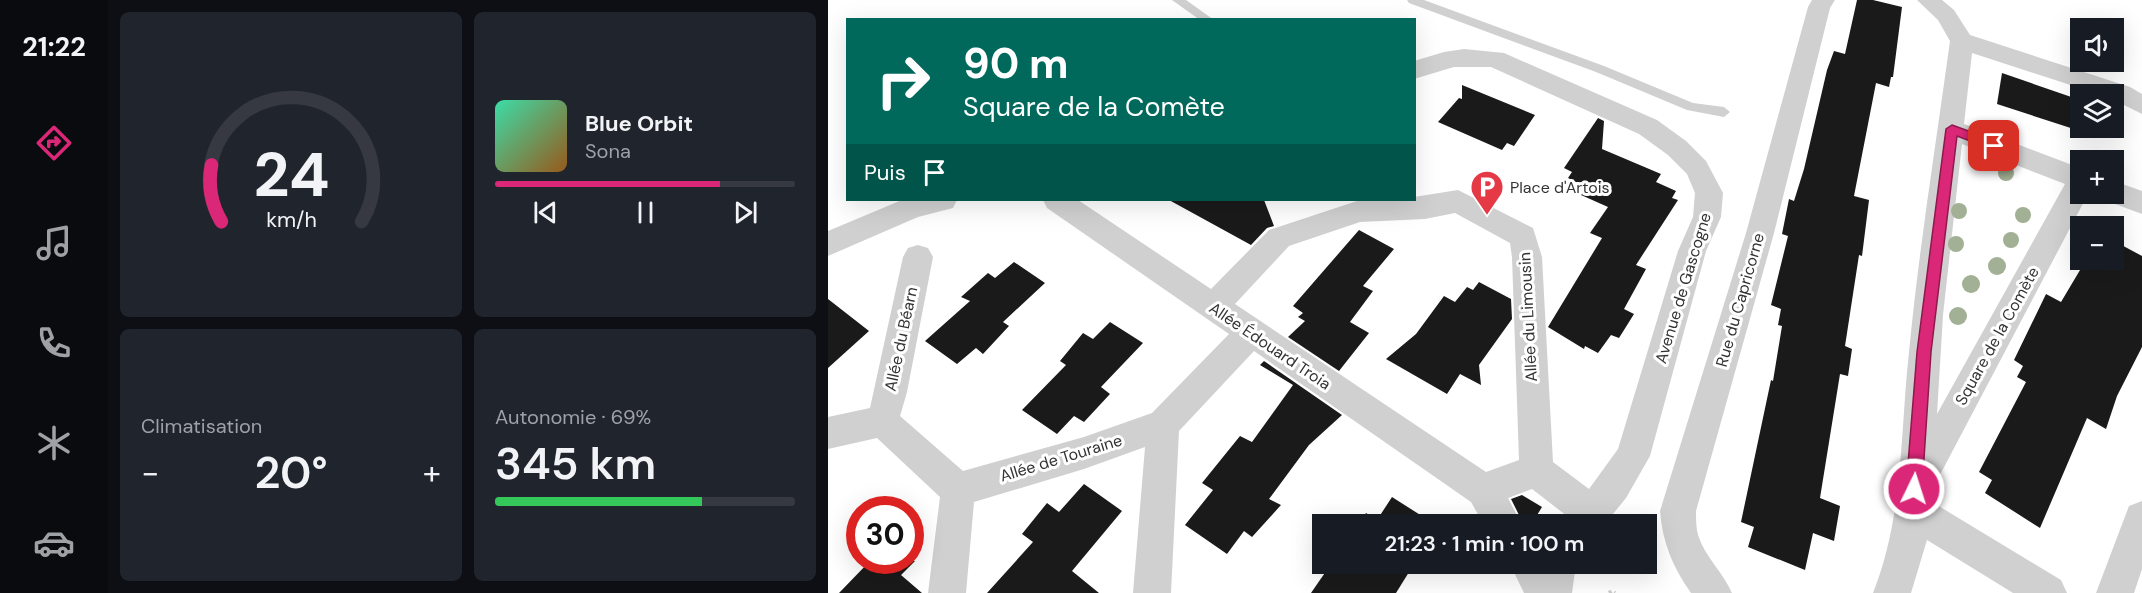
<!DOCTYPE html>
<html lang="fr">
<head>
<meta charset="utf-8">
<style>
	body { margin:0; font-family:"DM Sans",sans-serif; background:#20242c; color:#f1f3f6; height:100vh; display:flex; flex-direction:column; font-size:22px; white-space:nowrap }
	* { box-sizing:border-box; margin:0 }
	p { font-size:20px; color:#9ea1a6 }
	.icon { flex:none; width:33px; height:33px; fill:none; stroke:currentColor; stroke-width:2; stroke-linecap:round; stroke-linejoin:round }
	.map { position:relative; flex:1; overflow:hidden }
	.sheet { display:flex; flex-direction:column; gap:12px; padding:12px; background:#0d0f14; width:720px }
	.sheet>* { flex:none }
	.banner { position:absolute; left:18px; top:18px; width:570px; height:183px; border-radius:0px; box-shadow:0 6px 24px #0002; background:#00695c; color:#fff; overflow:hidden }
	.buttons { position:absolute; left:1242px; top:18px; display:grid; gap:12px }
	.buttons a { display:grid; place-items:center; width:54px; height:54px; border-radius:0px; background:#171b24; box-shadow:0 6px 24px #0002; font-size:30px }
	.speed { position:absolute; left:18px; top:496px; display:flex; gap:12px; font-size:30px; font-weight:700; text-align:center }
	.speed>* { display:grid; place-content:center; width:78px; height:78px; border-radius:50%; background:#171b24; box-shadow:0 6px 24px #0002; line-height:1 }
	.speed .limit { border:9px solid #d22; background:#fff; color:#111 }
	.pin { position:absolute; display:grid; place-items:center; width:51px; height:51px; color:#fff; margin:-26px; border-radius:12px; box-shadow:0 3px 9px #0006 }
	.me { position:absolute; width:66px; margin:-33px; rotate:4deg; stroke-linejoin:round; filter:drop-shadow(0 0 4px #0008) }
	.turn { display:flex; align-items:center; gap:21px; height:126px; padding:0 18px; font-size:27px }
	.turn .icon { width:78px; height:78px; stroke-width:2.5 }
	.turn b { display:block; font-size:42px; line-height:51px }
	.then { display:flex; align-items:center; height:57px; padding:0 18px; background:#0003; gap:12px; font-size:22px }
	.big { font-size:45px; font-weight:600; line-height:1.1 }
	.sheet .card { flex:1; display:flex; flex-direction:column; justify-content:center; gap:9px; min-width:0; padding:0 21px; border-radius:9px; background:#20242c }
	.sheet .dial { align-items:center; gap:0 }
	.dial svg { height:156px; overflow:visible; fill:none; stroke:#363941; stroke-width:7; stroke-linecap:round; text-anchor:middle }
	.dial text { fill:#f1f3f6; stroke:none }
	.song { display:flex; align-items:center; gap:18px }
	.cover { width:72px; height:72px; border-radius:9px; background:linear-gradient(135deg,hsl(160 70% 55%),hsl(30 70% 35%)) }
	.played { height:6px; border-radius:3px; background:linear-gradient(90deg,#db2777 75%,#363941 75%) }
	.keys { display:flex; justify-content:space-around; direction:ltr }
	.heat { display:flex; justify-content:space-between; align-items:center; font-size:33px; direction:ltr }
	.charge { height:9px; border-radius:4px; background:linear-gradient(90deg,#34c759 69%,#363941 0) }
	.sheet .tiles { flex:1; display:grid; gap:12px; grid-template-columns:repeat(2,1fr) }
	.trip { position:absolute; left:484px; top:514px; width:345px; height:60px; border-radius:0px; background:#171b24; box-shadow:0 6px 24px #0002; font-weight:600; line-height:60px; text-align:center }
	main { display:flex; flex:1; min-height:0 }
	.tabs { display:flex; flex-direction:column; width:108px; justify-content:space-around; align-items:center; background:#090b0e; color:#9ea1a6 }
	.tabs .icon { width:42px; height:42px }
	.tabs .current { color:#db2777 }
	.tabs b { font-size:27px; color:#f1f3f6 }
	.map>svg:first-child { display:block }
</style>
</head>
<body>
<main>
<nav class="tabs">
<b>21:22</b>
<svg class="icon current" aria-label="directions" viewBox="0 0 24 24"><path d="M12 3l9 9-9 9-9-9zM9 14v-3h6M13 9l2 2-2 2"/></svg>
<svg class="icon" aria-label="music" viewBox="0 0 24 24"><path d="M9 18V5l10-2v13"/><circle cx="6" cy="18" r="3"/><circle cx="16" cy="16" r="3"/></svg>
<svg class="icon" aria-label="phone" viewBox="0 0 24 24"><path d="M5 4h4l2 5-3 2q2 4 5 5l2-3 5 2v4C11 20 4 13 5 4z"/></svg>
<svg class="icon" aria-label="climate" viewBox="0 0 24 24"><path d="M12 3v18M4 7l16 10M4 17L20 7"/></svg>
<svg class="icon" aria-label="car" viewBox="0 0 24 24"><path d="M5 17H2v-5l4-1 3-4h7l3 4 3 1v5h-3M9 17h6M6 11h13"/><circle cx="7" cy="17" r="2"/><circle cx="17" cy="17" r="2"/></svg>
</nav>
<section class="sheet">
<div class="tiles">
<div class="card dial"><svg viewBox="0 0 100 80">
<path d="M14 69A42 42 0 1 1 86 69"/>
<path d="M14 69A42 42 0 0 1 9 40" stroke="#db2777"/>
<text x="50" y="56" font-size="32" font-weight="700">24</text>
<text x="50" y="72" font-size="11">km/h</text>
</svg></div>
<div class="card">
<div class="song"><i class="cover"></i><div><b>Blue Orbit</b><p>Sona</p></div></div>
<div class="played"></div>
<div class="keys"><svg class="icon" aria-label="previous" viewBox="0 0 24 24"><path d="M18 5L8 12l10 7zM5 5v14"/></svg><svg class="icon" aria-label="pause" viewBox="0 0 24 24"><path d="M8 5v14M16 5v14"/></svg><svg class="icon" aria-label="next" viewBox="0 0 24 24"><path d="M6 5l10 7-10 7zM19 5v14"/></svg></div>
</div>
<div class="card"><p>Climatisation</p>
<div class="heat"><a>−</a><b class="big">20°</b><a>+</a></div>
</div>
<div class="card"><p>Autonomie · 69%</p><b class="big">345 km</b><div class="charge"></div></div>
</div>
</section>
<div class="map">
<svg width="1314" height="593" viewBox="0 0 1314 593">
	<rect width="100%" height="100%" fill="#fff"/>
	<g fill="#1a1a1a">
		<path d="M1029 0H1045L1074 7 1065 77H1063L1061 87 1048 83 1026 196 1041 200 1034 256 1031 255 1017 346 1024 349 1020 376 1012 374 992 498 1012 506 1006 541 985 533 977 570 920 547 926 527 913 522 943 380 945 381 954 326 950 325 953 309 943 305 960 236 954 234 961 199 966 201 976 169 999 70 1006 51 1017 54Z"/>
		<path d="M1174 73 1252 100V131L1169 104Z"/>
		<path d="M634 85 707 115 686 146 679 143 674 150 610 122 631 98 634 99Z"/>
		<path d="M770 118 776 121 774 149 833 174 828 182 848 191 844 198 850 200 808 265 818 269 796 309 806 314 791 338 783 335 770 353 757 346 756 349 720 327 774 238 762 233 780 207 753 195 758 187 740 178 744 172 736 168Z"/>
		<path d="M341 200H436L446 226 439 228 423 245Z"/>
		<path d="M531 230 566 249 535 286 545 291 522 322 541 333 511 371 460 337 477 321 470 317 475 313 465 306Z"/>
		<path d="M1286 241 1314 256V347L1289 396 1278 429 1259 418 1212 528 1157 493 1164 480 1151 472 1198 382 1189 377 1195 366 1186 360 1218 294 1233 302 1258 260H1286Z"/>
		<path d="M186 262 217 283 175 322 181 326 155 354 148 348 129 364 97 341 142 301 133 297 160 273 167 278Z"/>
		<path d="M651 282 683 299 684 319 651 365 653 385 632 374 619 394 558 359 588 334 616 296 627 302 639 287 645 290Z"/>
		<path d="M0 299 41 331 0 368Z"/>
		<path d="M282 322 315 343 273 387 282 394 256 422 246 416 229 434 194 410 238 365 232 361 255 333 265 339Z"/>
		<path d="M436 361 514 415 481 445 441 499 453 505 424 537 416 531 399 554 357 525 385 490 374 483 412 436 424 442 465 385 432 365Z"/>
		<path d="M256 484 294 511 244 571 271 593H159L205 542 194 534 219 503 231 512Z"/>
		<path d="M694 495 714 507 703 525H696L683 499Z"/>
		<path d="M564 497 608 525H530L538 513 549 520Z"/>
		<path d="M42 561H87L73 575 94 593H11Z"/>
		<path d="M503 564H586L568 593H483Z"/>
	</g>
	<g fill="none" stroke-linecap="round" stroke-linejoin="round">
		<path stroke="#cdcdcd" stroke-width="4" stroke-dasharray="3 3" stroke-linecap="butt" d="M781 593 784 591 787 593"/>
		<g fill="#d0d0d0" fill-rule="evenodd">
			<path d="M344 0H358L386 20H372Z"/>
			<path d="M579 0H596L776 66 865 103 896 107 902 112 896 117 859 110 768 72 581 3Z"/>
		</g>
		<g fill="#d0d0d0" fill-rule="evenodd">
			<path d="M984 0H1007L1002 8 946 233 868 511C868 519 868 528 870 535 877 557 895 572 904 593H863C845 568 834 541 832 511L918 233 980 7Z"/>
			<path d="M1089 0H1114L1126 10 1142 35 1302 87 1314 94V114L1286 100V94H1270L1144 53 1136 124 1252 168V194H1260L1105 488 1104 502 1233 580 1239 593H1185L1099 540 1083 593H1045C1076 515 1072 433 1081 352 1091 248 1108 144 1122 41L1110 20ZM1134 144 1237 184 1109 414 1115 315Z"/>
			<path d="M636 49 676 53 829 120 858 141 878 161 895 193 893 217 878 251 822 456 798 498 776 525H735L739 516 704 489 680 498 694 525H656L643 502 426 351 351 431 343 593H305L317 447 256 469 146 502 138 593H100L112 497 49 438 0 449V417L42 408 75 257 80 248 90 245 100 248 105 257 79 392 72 416 135 471 256 437 324 413 401 334 219 208 215 200H250L383 289 441 230 532 200H586V197L630 190 705 228 714 257 725 462 761 489 790 449 850 251 865 217 867 193 859 174 840 155 811 134 663 67H626L586 79V61L616 52ZM627 213 682 243 684 257 691 460 658 472 407 304 461 246 532 222 597 219Z"/>
			<path d="M1286 181 1314 191V214L1276 200 1273 194H1286Z"/>
			<path d="M74 200H129L125 208 90 217 0 256V231Z"/>
			<path d="M1314 501V569L1306 593H1268L1301 506Z"/>
			<path d="M682 564H748L744 593H696Z"/>
		</g>
	</g>
	<g fill="#a2b095">
		<circle cx="1178" cy="173" r="8"/>
		<circle cx="1131" cy="211" r="8"/>
		<circle cx="1195" cy="215" r="8"/>
		<circle cx="1183" cy="240" r="8"/>
		<circle cx="1128" cy="244" r="8"/>
		<circle cx="1169" cy="266" r="9"/>
		<circle cx="1143" cy="284" r="9"/>
		<circle cx="1130" cy="316" r="9"/>
	</g>
	<path fill="#db2777" stroke="#8e194d" stroke-width="1.5" d="M1124 125 1171 142 1172 146 1166 150 1129 136 1103 352 1094 489 1092 494 1086 497 1081 494 1078 489 1089 352 1118 129Z"/>
	<defs>
		<g id="parking-pin" transform="scale(1.725)"><path d="M0 17L-7.5 6A9.5 9.5 0 1 1 7.5 6Z" fill="#e63946" stroke="#fff"/><path d="M-3.5-5.5H1a3.5 3.5 0 0 1 0 7H-1V5.5H-3.5ZM-1-3.4V-.6H.8a1.4 1.4 0 0 0 0-2.8Z" fill="#fff"/></g>
	</defs>
	<g fill-rule="evenodd">
		<use href="#parking-pin" x="659" y="187"/>
	</g>
	<g text-anchor="middle" dominant-baseline="central" stroke-width="6" stroke-linejoin="round" paint-order="stroke">
		<g font-size="16" fill="#333" stroke="#fff" text-anchor="start">
			<text x="682" y="187">Place d'Artois</text>
		</g>
		<g font-size="16" fill="#333" stroke="#fff">
			<text transform="translate(855 288) rotate(-73)">Avenue de Gascogne</text>
			<text transform="translate(912 300) rotate(-74)">Rue du Capricorne</text>
			<text transform="translate(700 317) rotate(-93)">Allée du Limousin</text>
			<text transform="translate(1169 336) rotate(-61)">Square de la Comète</text>
			<text transform="translate(73 339) rotate(-78)">Allée du Béarn</text>
			<text transform="translate(442 346) rotate(34)">Allée Édouard Troia</text>
			<text transform="translate(233 458) rotate(-17)">Allée de Touraine</text>
		</g>
	</g>
</svg>
<div class="buttons">
<a><svg class="icon" aria-label="sound" viewBox="0 0 24 24"><path d="M4 9h4l5-4v14l-5-4H4zM17 9q2 3 0 6"/></svg></a>
<a><svg class="icon" aria-label="layers" viewBox="0 0 24 24"><path d="M12 4l9 5-9 5-9-5zM3 14l9 5 9-5"/></svg></a>
<a>+</a>
<a>−</a>
</div>
<div class="speed"><div class="limit">30</div></div>
<div class="pin" style="left:1166px;top:146px;background:#d93025"><svg class="icon" aria-label="arrive" viewBox="0 0 24 24"><path d="M6 21V4h12l-3 4 3 4H6"/></svg></div>
<svg class="me" style="left:1086px;top:489px" viewBox="-20 -20 40 40"><circle r="17" fill="#db2777" stroke="#fff" stroke-width="3"/><path d="M0-11L8 9 0 5-8 9z" fill="#fff"/></svg>
<div class="trip">21:23 · 1 min · 100 m</div>
<div class="banner">
<div class="turn"><svg class="icon" aria-label="right" viewBox="0 0 24 24"><path d="M7 20v-9h11M14 6l5 5-5 5"/></svg><div><b>90 m</b>Square de la Comète</div></div>
<div class="then">Puis<svg class="icon" aria-label="arrive" viewBox="0 0 24 24"><path d="M6 21V4h12l-3 4 3 4H6"/></svg></div>
</div>
</div>
</main>
</body>
</html>
